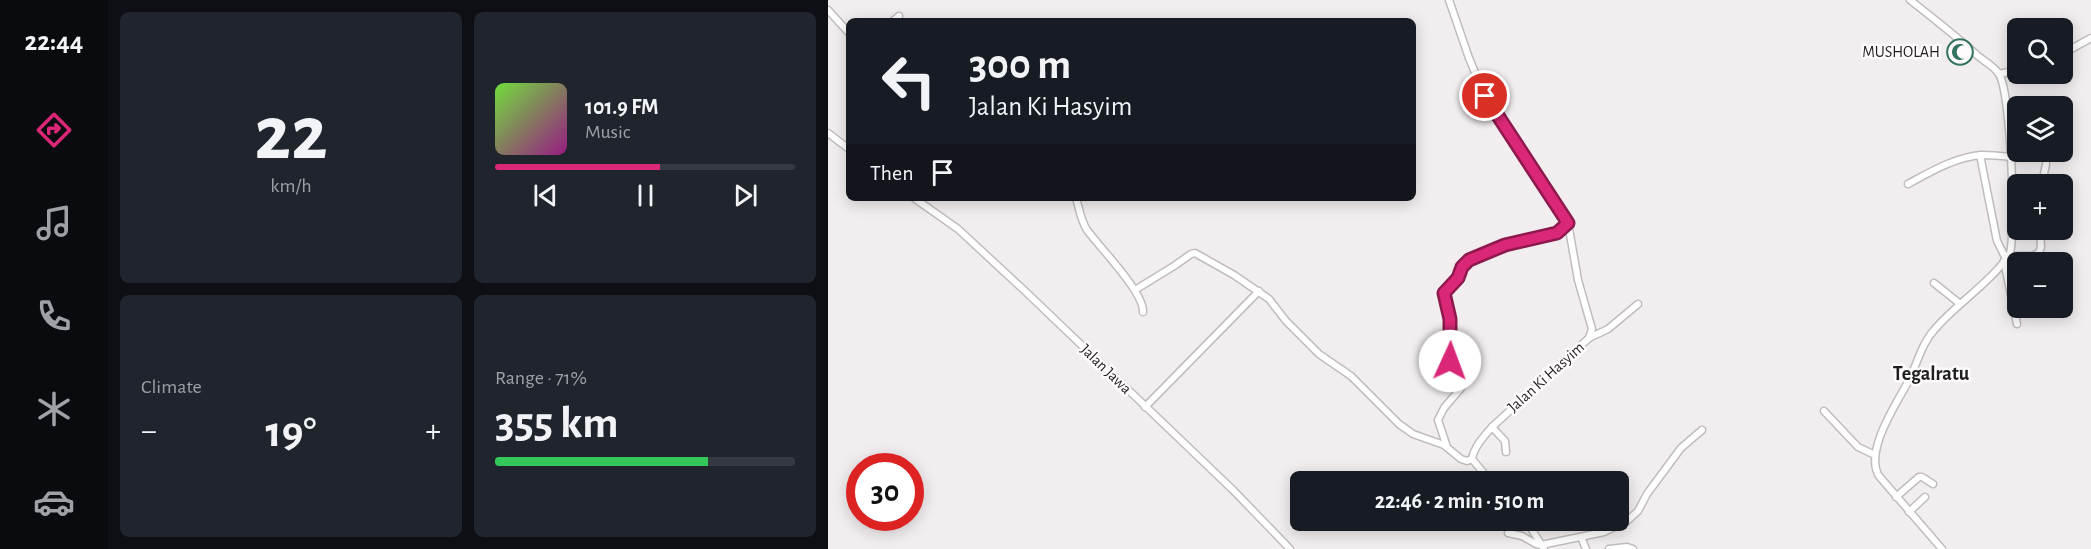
<!DOCTYPE html>
<html lang="en">
<head>
<meta charset="utf-8">
<style>
	body { margin:0; font-family:"Alegreya Sans",sans-serif; background:#20242c; color:#f1f3f6; height:100vh; display:flex; flex-direction:column; font-size:22px; white-space:nowrap }
	* { box-sizing:border-box; margin:0 }
	p { font-size:20px; color:#9ea1a6 }
	.icon { flex:none; width:33px; height:33px; fill:none; stroke:currentColor; stroke-width:2; stroke-linecap:round; stroke-linejoin:round }
	.map { position:relative; flex:1; overflow:hidden }
	.side { display:flex; flex-direction:column; gap:12px; padding:12px; background:#0d0f14; width:720px }
	.side>* { flex:none }
	.top-card { position:absolute; left:18px; top:18px; width:570px; height:183px; border-radius:9px; box-shadow:0 3px 15px #0003; background:#171b24; color:#f1f3f6; overflow:hidden }
	.buttons { position:absolute; left:1179px; top:18px; display:grid; gap:12px }
	.buttons a { display:grid; place-items:center; width:66px; height:66px; border-radius:9px; background:#171b24; box-shadow:0 3px 15px #0003; font-size:30px }
	.speed { position:absolute; left:18px; top:453px; display:flex; gap:12px; font-size:30px; font-weight:700; text-align:center }
	.speed>* { display:grid; place-content:center; width:78px; height:78px; border-radius:50%; background:#171b24; box-shadow:0 3px 15px #0003; line-height:1 }
	.speed .limit { border:9px solid #d22; background:#fff; color:#111 }
	.pin { position:absolute; display:grid; place-items:center; width:51px; height:51px; color:#fff; margin:-26px; border:3px solid #fff; border-radius:50%; box-shadow:0 2px 6px #0007 }
	.me { position:absolute; width:66px; margin:-33px; rotate:2deg; stroke-linejoin:round; filter:drop-shadow(0 0 4px #0008) }
	.turn { display:flex; align-items:center; gap:21px; height:126px; padding:0 24px; font-size:27px }
	.turn .icon { width:78px; height:78px; stroke-width:2.5 }
	.turn b { display:block; font-size:42px; line-height:51px }
	.then { display:flex; align-items:center; height:57px; padding:0 24px; background:#0003; gap:12px; font-size:22px }
	.big { font-size:45px; font-weight:700; line-height:1.1 }
	.side .tile { flex:1; display:flex; flex-direction:column; justify-content:center; gap:9px; min-width:0; padding:0 21px; border-radius:9px; background:#20242c }
	.side .dial { align-items:center; gap:0 }
	.dial b { font-size:78px; line-height:1 }
	.song { display:flex; align-items:center; gap:18px }
	.cover { width:72px; height:72px; border-radius:9px; background:linear-gradient(135deg,hsl(100 70% 55%),hsl(310 70% 35%)) }
	.played { height:6px; border-radius:3px; background:linear-gradient(90deg,#db2777 55%,#363941 55%) }
	.keys { display:flex; justify-content:space-around; direction:ltr }
	.heat { display:flex; justify-content:space-between; align-items:center; font-size:33px; direction:ltr }
	.charge { height:9px; border-radius:4px; background:linear-gradient(90deg,#34c759 71%,#363941 0) }
	.side .tiles { flex:1; display:grid; gap:12px; grid-template-columns:repeat(2,1fr) }
	.trip { position:absolute; left:462px; top:471px; width:339px; height:60px; border-radius:9px; background:#171b24; box-shadow:0 3px 15px #0003; font-weight:700; line-height:60px; text-align:center }
	main { display:flex; flex:1; min-height:0 }
	.dock { display:flex; flex-direction:column; width:108px; justify-content:space-around; align-items:center; background:#090b0e; color:#9ea1a6 }
	.dock .icon { width:42px; height:42px }
	.dock .active { color:#db2777 }
	.dock b { font-size:27px; color:#f1f3f6 }
	.map>svg:first-child { display:block }
</style>
</head>
<body>
<main>
<nav class="dock">
<b>22:44</b>
<svg class="icon active" aria-label="directions" viewBox="0 0 24 24"><path d="M12 3l9 9-9 9-9-9zM9 14v-3h6M13 9l2 2-2 2"/></svg>
<svg class="icon" aria-label="music" viewBox="0 0 24 24"><path d="M9 18V5l10-2v13"/><circle cx="6" cy="18" r="3"/><circle cx="16" cy="16" r="3"/></svg>
<svg class="icon" aria-label="phone" viewBox="0 0 24 24"><path d="M5 4h4l2 5-3 2q2 4 5 5l2-3 5 2v4C11 20 4 13 5 4z"/></svg>
<svg class="icon" aria-label="climate" viewBox="0 0 24 24"><path d="M12 3v18M4 7l16 10M4 17L20 7"/></svg>
<svg class="icon" aria-label="car" viewBox="0 0 24 24"><path d="M5 17H2v-5l4-1 3-4h7l3 4 3 1v5h-3M9 17h6M6 11h13"/><circle cx="7" cy="17" r="2"/><circle cx="17" cy="17" r="2"/></svg>
</nav>
<section class="side">
<div class="tiles">
<div class="tile dial"><b>22</b><p>km/h</p></div>
<div class="tile">
<div class="song"><i class="cover"></i><div><b>101.9 FM</b><p>Music</p></div></div>
<div class="played"></div>
<div class="keys"><svg class="icon" aria-label="previous" viewBox="0 0 24 24"><path d="M18 5L8 12l10 7zM5 5v14"/></svg><svg class="icon" aria-label="pause" viewBox="0 0 24 24"><path d="M8 5v14M16 5v14"/></svg><svg class="icon" aria-label="next" viewBox="0 0 24 24"><path d="M6 5l10 7-10 7zM19 5v14"/></svg></div>
</div>
<div class="tile"><p>Climate</p>
<div class="heat"><a>−</a><b class="big">19°</b><a>+</a></div>
</div>
<div class="tile"><p>Range · 71%</p><b class="big">355 km</b><div class="charge"></div></div>
</div>
</section>
<div class="map">
<svg width="1263" height="549" viewBox="0 0 1263 549">
	<rect width="100%" height="100%" fill="#f2eef0"/>
	<g fill="none" stroke-linecap="round" stroke-linejoin="round">
		<g stroke="#c1bdbe" stroke-width="9">
			<g id="minor">
				<path d="M621 0 641 58 660 104 740 223 750 280 764 329 761 338 664 427C656 436 646 447 644 459L663 482"/>
				<path d="M1082 0C1105 18 1128 36 1150 56 1156 61 1167 67 1171 74 1183 93 1188 230 1182 253 1166 280 1128 304 1107 329 1093 344 1089 365 1080 382 1068 404 1036 452 1051 476L1114 549"/>
				<path d="M0 10 21 33"/>
				<path d="M65 21 71 16"/>
				<path d="M1234 54 1263 38"/>
				<path d="M1171 74 1190 70"/>
				<path d="M0 133 21 149"/>
				<path d="M1183 153 1219 154"/>
				<path d="M1152 155 1169 241 1178 259"/>
				<path d="M1080 184C1102 172 1129 156 1155 155 1164 155 1174 156 1183 157"/>
				<path d="M1214 184 1218 164"/>
				<path d="M86 198 130 229 198 292 405 490 462 549"/>
				<path d="M248 198C251 208 253 221 259 230 272 248 316 292 315 312"/>
				<path d="M1180 256H1204L1211 253 1213 247 1212 230"/>
				<path d="M1176 261 1189 324"/>
				<path d="M1106 283 1131 303"/>
				<path d="M307 290 346 266 363 254 367 253 406 275 441 299 458 321 491 354 523 376 571 424 585 434 616 445 633 459 639 461 644 459"/>
				<path d="M761 338 780 329 810 304"/>
				<path d="M317 407 431 291"/>
				<path d="M996 411 1030 447 1047 455"/>
				<path d="M664 427 677 441 678 452"/>
				<path d="M619 447 610 420 616 408 633 388 631 378 622 361V319L616 297 617 290 630 278 634 267 641 260 677 245 729 233 740 223"/>
				<path d="M1068 497 1091 477H1094L1105 484"/>
				<path d="M1081 512 1097 497"/>
				<path d="M698 520 716 549"/>
				<path d="M680 533 694 536 708 544 713 545 776 532 799 521 810 511 819 494 853 448 874 430"/>
				<path d="M753 537 758 549"/>
				<path d="M781 549 799 547 805 549"/>
			</g>
		</g>
		<use href="#minor" stroke="#fff" stroke-width="6"/>
	</g>
	<g fill="none" stroke-linecap="round" stroke-linejoin="round">
		<g stroke="#8e194d" stroke-width="15">
			<path id="route" d="M622 361V319L616 293 630 278 634 267 641 260 677 245 729 233 740 223 657 96"/>
		</g>
		<use href="#route" stroke="#db2777" stroke-width="10"/>
	</g>
	<defs>
		<g id="mosque-ring" transform="scale(1.35)"><circle r="9.5" fill="#fffcfd" stroke="#337361" stroke-width="1.5"/><path d="M3.5-4.9A6 6 0 1 0 3.5 4.9A5 5 0 1 1 3.5-4.9Z" fill="#337361"/></g>
	</defs>
	<g fill-rule="evenodd">
		<use href="#mosque-ring" x="1132" y="52"/>
	</g>
	<g text-anchor="middle" dominant-baseline="central" stroke-width="5" stroke-linejoin="round" paint-order="stroke">
		<g font-size="16" fill="#201f1f" stroke="#fffcfd" text-anchor="end">
			<text x="1112" y="52">MUSHOLAH</text>
		</g>
		<g font-size="16" fill="#201f1f" stroke="#fffcfd">
			<text transform="translate(278 369) rotate(44)">Jalan Jawa</text>
			<text transform="translate(718 377) rotate(-42)">Jalan Ki Hasyim</text>
		</g>
		<g font-size="20" font-weight="bold" fill="#201f1f" stroke="#fffcfd">
			<text x="1103" y="374">Tegalratu</text>
		</g>
	</g>
</svg>
<div class="buttons">
<a><svg class="icon" aria-label="search" viewBox="0 0 24 24"><circle cx="10" cy="10" r="6"/><path d="M15 15l6 6"/></svg></a>
<a><svg class="icon" aria-label="layers" viewBox="0 0 24 24"><path d="M12 4l9 5-9 5-9-5zM3 14l9 5 9-5"/></svg></a>
<a>+</a>
<a>−</a>
</div>
<div class="speed"><div class="limit">30</div></div>
<div class="pin" style="left:657px;top:96px;background:#d93025"><svg class="icon" aria-label="arrive" viewBox="0 0 24 24"><path d="M6 21V4h12l-3 4 3 4H6"/></svg></div>
<svg class="me" style="left:622px;top:361px" viewBox="-20 -20 40 40"><circle r="19" fill="#fff"/><path d="M0-13L10 11 0 6-10 11z" fill="#db2777"/></svg>
<div class="trip">22:46 · 2 min · 510 m</div>
<div class="top-card">
<div class="turn"><svg class="icon" aria-label="left" viewBox="0 0 24 24"><path d="M17 20v-9H6M10 6l-5 5 5 5"/></svg><div><b>300 m</b>Jalan Ki Hasyim</div></div>
<div class="then">Then<svg class="icon" aria-label="arrive" viewBox="0 0 24 24"><path d="M6 21V4h12l-3 4 3 4H6"/></svg></div>
</div>
</div>
</main>
</body>
</html>
